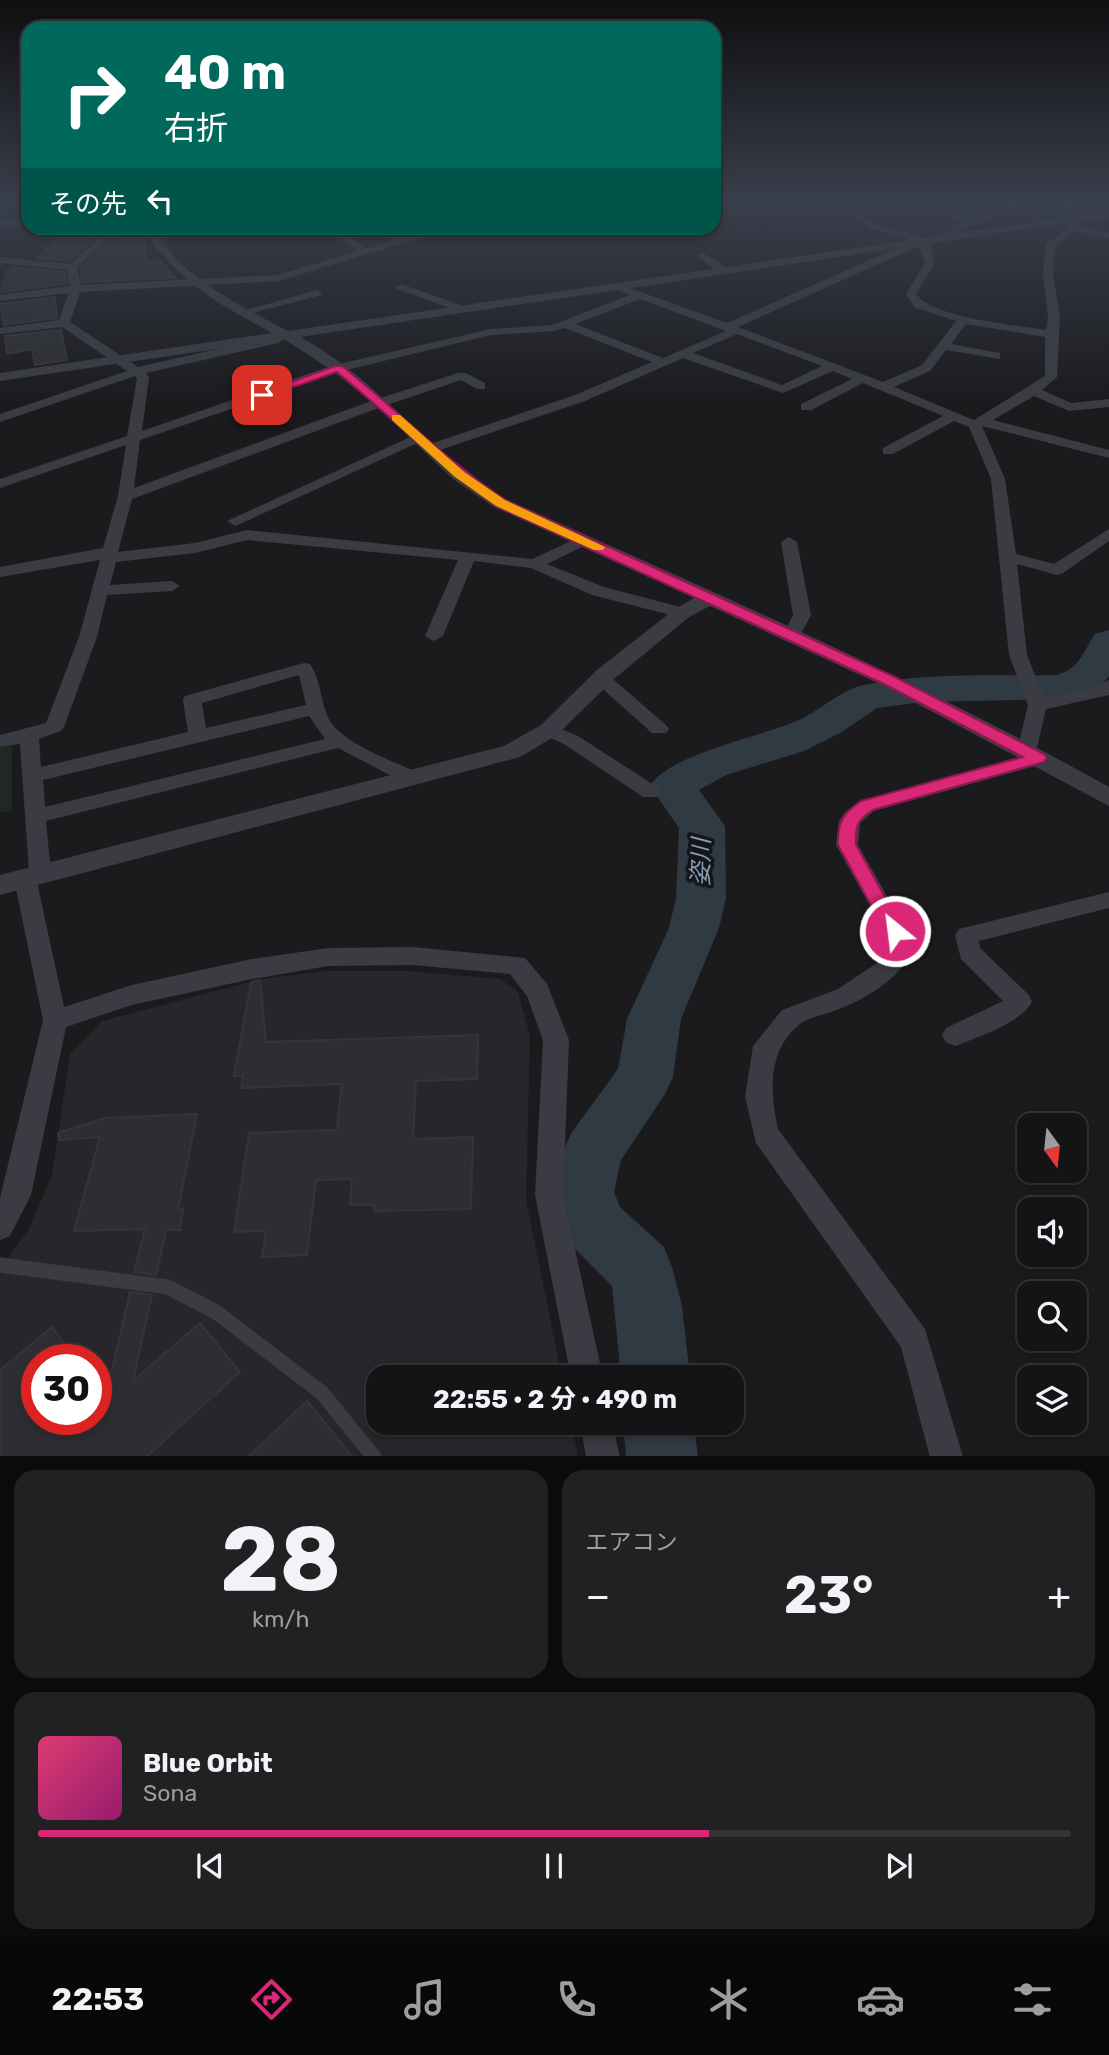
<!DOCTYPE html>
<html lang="ja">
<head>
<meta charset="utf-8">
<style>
	body { margin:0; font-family:Rubik,"Noto Sans JP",sans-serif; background:#212123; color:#f1f3f6; height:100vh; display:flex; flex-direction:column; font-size:26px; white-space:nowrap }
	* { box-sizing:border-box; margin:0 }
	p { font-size:23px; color:#9d9ea1 }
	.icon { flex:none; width:38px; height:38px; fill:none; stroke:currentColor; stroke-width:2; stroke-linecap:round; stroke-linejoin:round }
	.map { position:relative; height:1456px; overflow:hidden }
	.side { display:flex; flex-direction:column; gap:14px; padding:14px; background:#0b0b0c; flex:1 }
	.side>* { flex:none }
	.guide { position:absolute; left:21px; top:21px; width:700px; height:214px; border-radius:21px; box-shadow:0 4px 10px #0003,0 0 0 2px #333335; background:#00695c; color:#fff; overflow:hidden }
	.needle { width:46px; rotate:165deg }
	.controls { position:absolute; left:1017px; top:1113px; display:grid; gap:14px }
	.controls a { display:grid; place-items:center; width:70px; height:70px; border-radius:14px; background:#141416; box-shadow:0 4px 10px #0003,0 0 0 2px #333335; font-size:35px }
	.speed { position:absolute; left:21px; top:1344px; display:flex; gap:14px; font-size:35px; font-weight:700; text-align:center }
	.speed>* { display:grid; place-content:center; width:91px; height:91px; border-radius:50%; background:#141416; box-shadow:0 4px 10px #0003,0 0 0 2px #333335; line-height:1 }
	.speed .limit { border:10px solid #d22; background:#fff; color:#111 }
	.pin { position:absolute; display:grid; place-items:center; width:60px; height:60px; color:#fff; margin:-30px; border-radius:14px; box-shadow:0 4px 10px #0006 }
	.me { position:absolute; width:77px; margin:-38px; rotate:331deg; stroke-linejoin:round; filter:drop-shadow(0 0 5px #0008) }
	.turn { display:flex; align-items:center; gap:24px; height:147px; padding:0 28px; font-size:32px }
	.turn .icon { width:91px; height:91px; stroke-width:2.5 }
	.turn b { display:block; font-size:49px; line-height:60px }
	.then { display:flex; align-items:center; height:66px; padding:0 28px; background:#0003; gap:14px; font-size:26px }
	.big { font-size:52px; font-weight:700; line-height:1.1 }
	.side .widget { flex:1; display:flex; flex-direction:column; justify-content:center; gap:10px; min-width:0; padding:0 24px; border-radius:21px; background:#212123 }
	.side .dial { align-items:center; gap:0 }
	.dial b { font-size:91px; line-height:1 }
	.song { display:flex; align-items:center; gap:21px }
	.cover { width:84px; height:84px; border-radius:10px; background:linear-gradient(135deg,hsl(340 70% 55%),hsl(320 70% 35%)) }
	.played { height:7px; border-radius:4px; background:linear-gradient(90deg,#db2777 65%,#333335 65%) }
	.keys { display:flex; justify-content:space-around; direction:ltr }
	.heat { display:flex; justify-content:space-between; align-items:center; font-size:38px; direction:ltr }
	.side .tiles { flex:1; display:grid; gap:14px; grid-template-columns:1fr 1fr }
	.widget:last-child { grid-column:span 2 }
	.trip { position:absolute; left:366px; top:1365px; width:378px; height:70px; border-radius:21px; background:#141416; box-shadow:0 4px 10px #0003,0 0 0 2px #333335; font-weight:700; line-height:70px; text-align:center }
	.dock { display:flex; height:112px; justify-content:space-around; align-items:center; background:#080809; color:#9d9ea1 }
	.dock .icon { width:49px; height:49px }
	.dock .selected { color:#db2777 }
	.dock b { font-size:32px; color:#f1f3f6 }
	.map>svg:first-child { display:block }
</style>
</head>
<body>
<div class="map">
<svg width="1109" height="1457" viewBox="0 0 1109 1457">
	<rect width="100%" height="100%" fill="#1b1b1e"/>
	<path fill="#27272b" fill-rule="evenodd" d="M325 971H408L501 979 518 992 530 1036 526 1200 562 1377H378V1423H571L578 1456 0 1457V1269L29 1229 52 1175 70 1054 102 1021 262 979ZM37 1360H96V1419H37Z"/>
	<path fill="#202921" d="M7 745 12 749V810L0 813V747Z"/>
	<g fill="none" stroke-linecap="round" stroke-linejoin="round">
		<g fill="#2f3a43" fill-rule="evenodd">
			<path d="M1109 630V676L1099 688 1059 699 923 702 877 708 840 733 804 751 726 775 699 790 725 826 726 898 719 928 681 1019 673 1077 665 1094 621 1160 614 1192 620 1207 664 1247 673 1270 682 1306 690 1377H621L612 1286 574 1248 552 1192 563 1151 572 1132 618 1069 627 1019 669 928 676 898 679 828 650 786C670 753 761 737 799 720 821 710 840 690 864 685 927 672 993 676 1057 675 1080 668 1083 652 1095 634Z"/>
			<path d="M623 1423H694L698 1457H626Z"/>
		</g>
	</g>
	<g fill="#2e2e32" stroke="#35343a" stroke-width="2">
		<path d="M62 234H99L69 261 37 258Z"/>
		<path d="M116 234H145L146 261 160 260 176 278 83 282 80 269Z"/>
		<path d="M13 267 65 272 67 284 1 292 7 271Z"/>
		<path d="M55 297 57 318 4 325 0 304Z"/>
		<path d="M61 330 67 360 35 365 32 349 7 354 5 336Z"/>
		<path d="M260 980 266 1042 478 1035 477 1079 416 1081 413 1139 473 1137 471 1209 374 1211 375 1205H350L352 1179 316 1180 307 1255 262 1257 266 1231 234 1232 249 1133 337 1130 342 1084 241 1088 243 1076H234L251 982Z"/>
		<path d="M197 1114 178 1209 183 1208 180 1230H166L156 1275 134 1272 145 1229 74 1231 100 1137 59 1140 58 1133 105 1118Z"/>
		<path d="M130 1292 152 1295 133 1381 200 1323 240 1372 146 1457H0V1370L52 1327 66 1346 50 1360H37V1419H96V1412L112 1399 107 1392Z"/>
		<path d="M307 1401 353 1457H248Z"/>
	</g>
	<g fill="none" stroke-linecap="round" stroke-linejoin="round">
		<path stroke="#3b3c43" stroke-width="15" d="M0 1265 168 1287 216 1312 322 1393 374 1457"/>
		<g fill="#3b3c43" fill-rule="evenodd">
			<path d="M822 200C845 200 857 215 877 224 891 231 912 230 925 239 932 244 933 254 935 263L916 294C932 318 1017 325 1046 330L1048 317 1043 273 1046 244 1068 228 1059 223 1064 220 1109 233V239L1077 231 1056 245 1053 273 1060 317 1057 377 1042 390 1071 403 1109 399V407L1069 411 1034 396 993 420 1109 450V458L982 426 1005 479 1016 554 1054 564 1109 529V541L1063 573 1057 575 1017 564 1027 655 1044 698 1097 687 1109 680V695L1046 709 1036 752 1046 753 1049 758 1046 763 874 811 860 823 858 845 907 931 913 951C897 981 864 1000 834 1011 823 1015 807 1018 799 1025 767 1051 770 1093 778 1129L925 1329 963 1457H930L901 1347 756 1143 745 1097 753 1046 782 1010 838 989 880 961 889 949 884 931 836 845 839 821 845 812 860 801 1022 756 1017 751 1028 705 1009 655 991 479 969 427 954 421 893 454H883V448L943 416 863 383 811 410H801V404L852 379 833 371 783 393 683 358 585 401 437 451H427V445L575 395 652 362 565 328 554 331 491 335 342 371 140 440 134 488 374 400 458 373H466L485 383V389H477L461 380 384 406 132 499 118 552 195 543 247 530 532 559 584 535 590 537 592 540 590 543 547 564 604 587 688 609 691 613 682 618 592 595 531 568 474 561 443 636 434 641 425 636 458 560 247 540 195 553 116 562 110 585 172 581 180 586 172 591 107 595 97 637 64 727 61 731 39 739 41 767 188 732 183 700 185 696 304 663 310 664C322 682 320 703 330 721 344 744 395 762 419 773L422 778 419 783H405L338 748 46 821 51 875 48 881 37 882 64 1007 132 985 252 959 328 948 413 947 525 958 547 984 569 1040 563 1195 603 1377H571L535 1195 543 1040 527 996 510 974 413 965 328 966 252 979 132 1005 66 1027 31 1195 10 1236 0 1240V1198L43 1020 14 879 17 873 29 872 20 744 0 747V735L46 723 79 637 100 560 0 577V567L103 548 118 496 126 445 0 488V479L127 436 137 378 135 376 0 422V414L127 371 62 327 0 334V328L59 320 69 293 0 301V295L70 286 67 270 0 263V257L70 264 110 228H119L77 268 81 285 278 275 357 251 327 231 326 228H334L367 248 394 240 371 228H382L404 237 429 228H441L416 239 279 281 80 292 70 322 138 367 270 337 286 330 292 334 278 343 146 373 149 377 142 431 334 365 491 329 552 325 630 295 612 288 611 286 616 283 727 323 913 241 869 228 854 216ZM919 246 925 263 906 294 914 307 956 321 922 365 883 382 738 327ZM640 299 726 331 663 358 575 324ZM966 324 1045 337V376L974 420 894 387 930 371 946 350 1000 359V353L951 344ZM737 334 822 366 782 385 693 353ZM299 675 306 705 206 728 202 703ZM309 716 325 739 45 807 43 780Z"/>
			<path d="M917 200H927L970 219 1017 200H1029L941 241 938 240V236L962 222Z"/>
			<path d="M1032 200H1047L1109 213V219Z"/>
			<path d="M28 220V226L0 227V221Z"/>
			<path d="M702 252 727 268V272H719L698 257 697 255Z"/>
			<path d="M401 284 466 307 468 309 458 311 397 289 396 287Z"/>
			<path d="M317 290 322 293 321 295 245 315 239 312Z"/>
			<path d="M419 433 424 434V440L240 524 235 526 227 521Z"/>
			<path d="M789 537 797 542 811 615 797 641 791 642 782 637 793 615 781 542Z"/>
			<path d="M601 672 607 674 666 725 669 729 666 733H652L595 682 592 678 595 674Z"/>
			<path d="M549 724 578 736 657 787 660 792 657 797H643L564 744 542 734 539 730 542 726Z"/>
			<path d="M1109 892V908L979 941 980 948 1029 995 1032 1002C1022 1022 976 1038 955 1046L946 1042 942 1035 946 1028 1003 1001 961 959 955 935 959 929Z"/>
			<path d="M580 1423H612L620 1457H586Z"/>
		</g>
		<path fill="#3b3c43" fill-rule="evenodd" d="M1109 211V217L300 337C365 371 409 429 466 472 479 482 493 490 506 499 710 591 915 678 1109 787V806L882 685 710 606 689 617 614 679 557 735 520 757 0 895V875L504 746 541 725 598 669 675 609 694 598 494 507 453 479 374 404 333 371 284 339 0 381V373L272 333C234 312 200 295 170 263 159 251 149 244 149 228H159C166 270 252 312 288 331Z"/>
	</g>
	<linearGradient id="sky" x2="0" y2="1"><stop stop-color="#0f0f10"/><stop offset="0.5" stop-color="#393f4c"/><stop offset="1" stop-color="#393f4c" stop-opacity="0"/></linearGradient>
	<rect width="1109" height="403" fill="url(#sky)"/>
	<path fill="#db2777" stroke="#8e194d" stroke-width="2" d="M335 366H342C397 410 446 460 505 500L895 677 1044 754 1047 758 1044 762 873 810C857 820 855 826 856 845L904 931 902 936 895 939 888 936 838 845C837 823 843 813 861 801L1023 757 884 684 496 506C439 466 391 416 337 372L265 397 256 395Z"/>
	<path fill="#f59e0b" d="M392 415H400L464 472 505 500 605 547 603 550H594L496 506 455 477 392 420Z"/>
	<g text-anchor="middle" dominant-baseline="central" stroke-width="7" stroke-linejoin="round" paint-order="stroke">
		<g font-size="24" font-style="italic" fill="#819fbb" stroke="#161619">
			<text transform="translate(701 862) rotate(-89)">姿川</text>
		</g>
	</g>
</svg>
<div class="controls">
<a><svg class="needle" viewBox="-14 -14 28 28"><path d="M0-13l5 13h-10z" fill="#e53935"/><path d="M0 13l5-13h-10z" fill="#9d9ea1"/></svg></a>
<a><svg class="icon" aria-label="sound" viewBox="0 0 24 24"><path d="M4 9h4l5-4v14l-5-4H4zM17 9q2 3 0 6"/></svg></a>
<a><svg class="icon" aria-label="search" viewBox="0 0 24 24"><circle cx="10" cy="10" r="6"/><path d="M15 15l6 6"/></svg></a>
<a><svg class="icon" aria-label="layers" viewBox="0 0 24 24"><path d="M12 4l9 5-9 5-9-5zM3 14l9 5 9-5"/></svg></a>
</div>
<div class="speed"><div class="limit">30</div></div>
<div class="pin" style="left:262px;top:395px;background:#d93025"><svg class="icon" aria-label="arrive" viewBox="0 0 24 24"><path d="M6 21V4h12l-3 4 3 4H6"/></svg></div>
<svg class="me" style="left:895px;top:931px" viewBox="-20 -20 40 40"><circle r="17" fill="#db2777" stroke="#fff" stroke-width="3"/><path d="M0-11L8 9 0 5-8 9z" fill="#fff"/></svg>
<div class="trip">22:55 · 2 分 · 490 m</div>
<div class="guide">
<div class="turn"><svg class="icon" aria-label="right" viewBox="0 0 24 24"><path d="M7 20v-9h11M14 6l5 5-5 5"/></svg><div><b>40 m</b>右折</div></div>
<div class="then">その先<svg class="icon" aria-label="left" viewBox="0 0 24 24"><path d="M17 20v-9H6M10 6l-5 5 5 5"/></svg></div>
</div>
</div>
<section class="side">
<div class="tiles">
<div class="widget dial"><b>28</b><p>km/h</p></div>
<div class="widget"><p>エアコン</p>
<div class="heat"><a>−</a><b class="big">23°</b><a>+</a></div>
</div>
<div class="widget">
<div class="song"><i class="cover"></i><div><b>Blue Orbit</b><p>Sona</p></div></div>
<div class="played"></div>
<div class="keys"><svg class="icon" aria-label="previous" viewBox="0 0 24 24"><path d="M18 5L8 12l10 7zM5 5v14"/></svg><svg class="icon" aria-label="pause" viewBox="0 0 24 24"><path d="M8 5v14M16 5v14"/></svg><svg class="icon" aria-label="next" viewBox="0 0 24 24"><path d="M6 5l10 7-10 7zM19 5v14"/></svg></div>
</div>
</div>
</section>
<nav class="dock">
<b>22:53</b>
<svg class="icon selected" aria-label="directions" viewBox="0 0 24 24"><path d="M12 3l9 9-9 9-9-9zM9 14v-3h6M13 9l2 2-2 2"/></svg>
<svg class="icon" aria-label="music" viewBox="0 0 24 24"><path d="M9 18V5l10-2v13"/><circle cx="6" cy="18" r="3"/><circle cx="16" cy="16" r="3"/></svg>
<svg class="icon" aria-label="phone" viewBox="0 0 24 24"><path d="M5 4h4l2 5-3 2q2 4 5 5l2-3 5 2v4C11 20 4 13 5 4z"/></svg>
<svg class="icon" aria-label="climate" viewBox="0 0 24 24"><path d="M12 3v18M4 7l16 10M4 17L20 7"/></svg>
<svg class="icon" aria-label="car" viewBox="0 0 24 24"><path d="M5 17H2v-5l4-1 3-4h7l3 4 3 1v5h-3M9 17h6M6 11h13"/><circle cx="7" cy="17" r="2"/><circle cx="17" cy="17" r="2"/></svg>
<svg class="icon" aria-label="filters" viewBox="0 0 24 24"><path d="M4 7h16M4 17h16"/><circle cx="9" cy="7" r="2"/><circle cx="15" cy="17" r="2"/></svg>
</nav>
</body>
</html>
